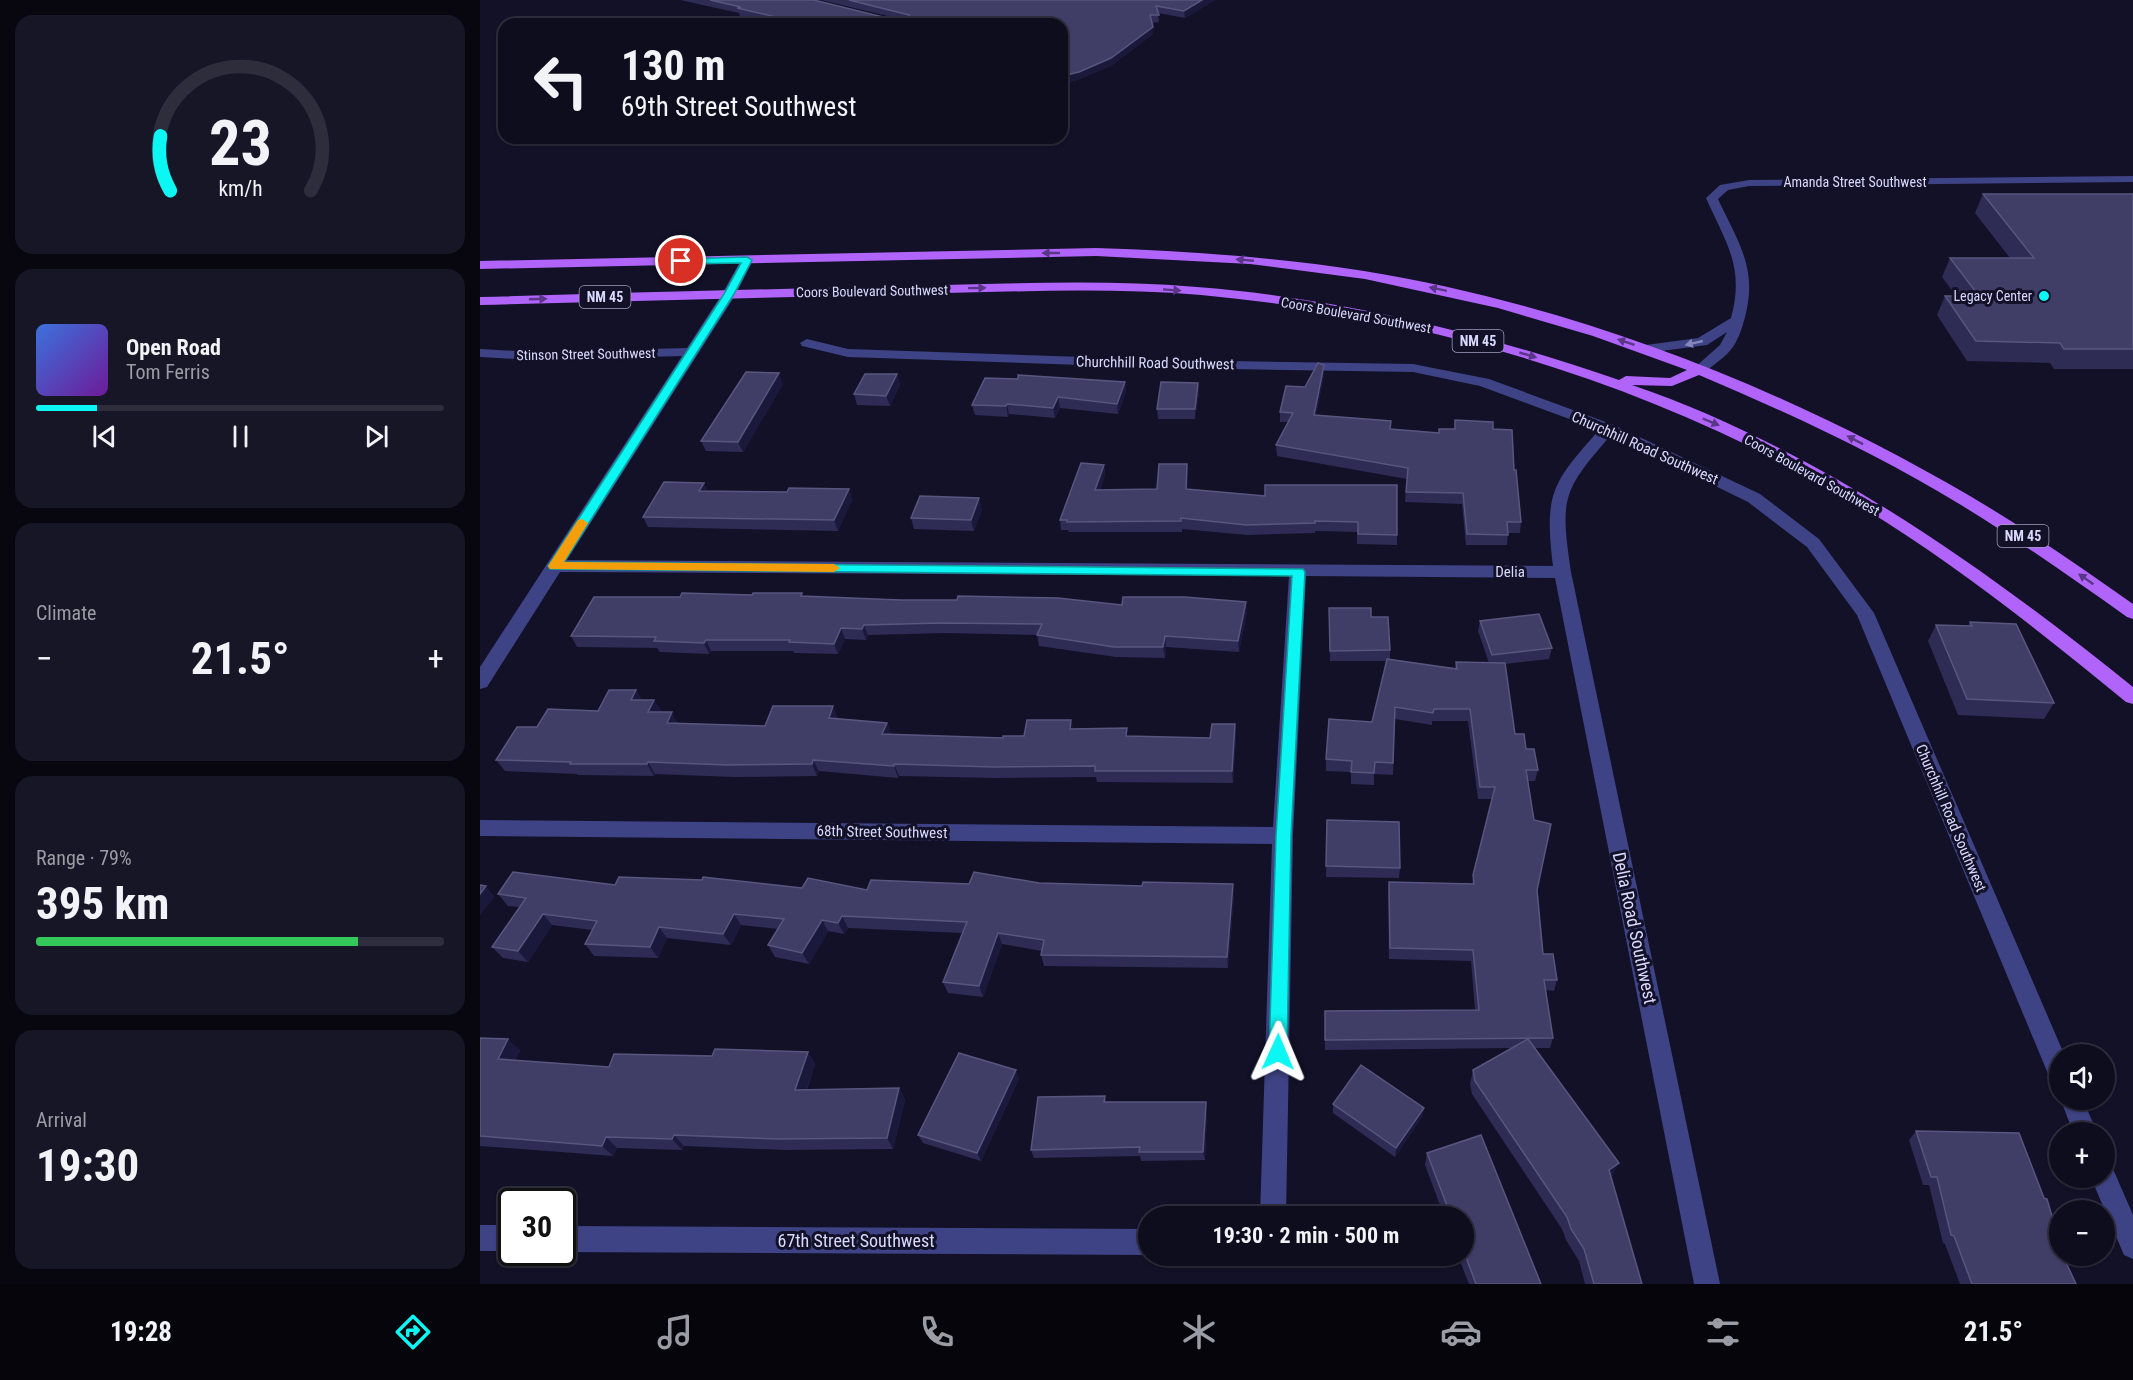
<!DOCTYPE html>
<html lang="en">
<head>
<meta charset="utf-8">
<style>
	body { margin:0; font-family:"Roboto Condensed",sans-serif; background:#171627; color:#f1f3f6; height:100vh; display:flex; flex-direction:column; font-size:22px; white-space:nowrap }
	* { box-sizing:border-box; margin:0 }
	p { font-size:20px; color:#9b9ca4 }
	.icon { flex:none; width:33px; height:33px; fill:none; stroke:currentColor; stroke-width:2; stroke-linecap:round; stroke-linejoin:round }
	.map { position:relative; flex:1; overflow:hidden }
	.sheet { display:flex; flex-direction:column; gap:15px; padding:15px; background:#080710; width:480px }
	.sheet>* { flex:none }
	.banner { position:absolute; left:18px; top:18px; width:570px; height:126px; border-radius:18px; box-shadow:0 2px 4px #0004,0 0 0 2px #2e2d3c; background:#0e0d1e; color:#f1f3f6; overflow:hidden }
	.buttons { position:absolute; left:1569px; top:1044px; display:grid; gap:12px }
	.buttons a { display:grid; place-items:center; width:66px; height:66px; border-radius:50%; background:#0e0d1e; box-shadow:0 2px 4px #0004,0 0 0 2px #2e2d3c; font-size:30px }
	.speed { position:absolute; left:18px; top:1188px; display:flex; gap:12px; font-size:30px; font-weight:700; text-align:center }
	.speed>* { display:grid; place-content:center; width:78px; height:78px; border-radius:50%; background:#0e0d1e; box-shadow:0 2px 4px #0004,0 0 0 2px #2e2d3c; line-height:1 }
	.speed .limit { border:3px solid #111; border-radius:9px; background:#fff; color:#111 }
	.pin { position:absolute; display:grid; place-items:center; width:51px; height:51px; color:#fff; margin:-26px; border:3px solid #fff; border-radius:50%; box-shadow:0 2px 6px #0007 }
	.me { position:absolute; width:66px; margin:-33px; rotate:1deg; stroke-linejoin:round; filter:drop-shadow(0 0 4px #0008) }
	.turn { display:flex; align-items:center; gap:21px; height:126px; padding:0 24px; font-size:27px }
	.turn .icon { width:78px; height:78px; stroke-width:2.5 }
	.turn b { display:block; font-size:42px; line-height:51px }
	.big { font-size:45px; font-weight:700; line-height:1.1 }
	.sheet .card { flex:1; display:flex; flex-direction:column; justify-content:center; gap:9px; min-width:0; padding:0 21px; border-radius:18px; background:#171627 }
	.sheet .dial { align-items:center; gap:0 }
	.dial svg { height:156px; overflow:visible; fill:none; stroke:#2e2d3c; stroke-width:7; stroke-linecap:round; text-anchor:middle }
	.dial text { fill:#f1f3f6; stroke:none }
	.song { display:flex; align-items:center; gap:18px }
	.cover { width:72px; height:72px; border-radius:9px; background:linear-gradient(135deg,hsl(220 70% 55%),hsl(280 70% 35%)) }
	.played { height:6px; border-radius:3px; background:linear-gradient(90deg,#0cf7f3 15%,#2e2d3c 15%) }
	.keys { display:flex; justify-content:space-around; direction:ltr }
	.heat { display:flex; justify-content:space-between; align-items:center; font-size:33px; direction:ltr }
	.charge { height:9px; border-radius:4px; background:linear-gradient(90deg,#34c759 79%,#2e2d3c 0) }
	.trip { position:absolute; left:658px; top:1206px; width:336px; height:60px; border-radius:30px; background:#0e0d1e; box-shadow:0 2px 4px #0004,0 0 0 2px #2e2d3c; font-weight:700; line-height:60px; text-align:center }
	.menu { display:flex; height:96px; justify-content:space-around; align-items:center; background:#06050c; color:#9b9ca4 }
	.menu .icon { width:42px; height:42px }
	.menu .active { color:#0cf7f3 }
	.menu b { font-size:27px; color:#f1f3f6 }
	main { display:flex; flex:1; min-height:0 }
	.map>svg:first-child { display:block }
</style>
</head>
<body>
<main>
<section class="sheet">
<div class="card dial"><svg viewBox="0 0 100 80">
<path d="M14 69A42 42 0 1 1 86 69"/>
<path d="M14 69A42 42 0 0 1 9 41" stroke="#0cf7f3"/>
<text x="50" y="56" font-size="32" font-weight="700">23</text>
<text x="50" y="72" font-size="11">km/h</text>
</svg></div>
<div class="card">
<div class="song"><i class="cover"></i><div><b>Open Road</b><p>Tom Ferris</p></div></div>
<div class="played"></div>
<div class="keys"><svg class="icon" aria-label="previous" viewBox="0 0 24 24"><path d="M18 5L8 12l10 7zM5 5v14"/></svg><svg class="icon" aria-label="pause" viewBox="0 0 24 24"><path d="M8 5v14M16 5v14"/></svg><svg class="icon" aria-label="next" viewBox="0 0 24 24"><path d="M6 5l10 7-10 7zM19 5v14"/></svg></div>
</div>
<div class="card"><p>Climate</p>
<div class="heat"><a>−</a><b class="big">21.5°</b><a>+</a></div>
</div>
<div class="card"><p>Range · 79%</p><b class="big">395 km</b><div class="charge"></div></div>
<div class="card"><p>Arrival</p><b class="big">19:30</b></div>
</section>
<div class="map">
<svg width="1653" height="1284" viewBox="0 0 1653 1284">
	<rect width="100%" height="100%" fill="#121128"/>
	<g fill="none" stroke-linecap="round" stroke-linejoin="round">
		<g fill="#3e4385" fill-rule="evenodd">
			<path d="M1653 176V182L1269 186 1248 190 1238 199C1258 242 1278 268 1265 317 1262 328 1259 338 1253 347 1246 357 1234 364 1225 372L1220 373 1213 369 1240 345 1247 332 1227 345 1166 353 1159 349 1166 345 1218 338 1251 318C1265 267 1246 243 1226 198L1240 185 1269 180Z"/>
			<path d="M267 256 273 260 256 294 87 560 1073 566C1064 493 1072 483 1119 430L1000 386 933 372 691 368 368 357 322 346 320 343 327 339 368 349 691 360 933 364 1009 379 1134 425 1280 494 1339 539 1394 613 1584 1054H1580V1084L1571 1081 1377 615 1327 547 1268 502 1131 435C1082 491 1080 498 1091 572L1240 1284H1214L1075 578 826 576 813 836 806 1216H780L792 844 0 836V820L793 827 809 576 80 572 7 687 0 689V667L202 356 55 360 0 357V349L55 352 207 348 242 294 261 260Z"/>
			<path d="M1580 1098 1603 1100 1617 1132H1593Z"/>
			<path d="M1624 1165 1633 1169 1653 1215V1259L1644 1255 1611 1178H1624Z"/>
			<rect x="0" y="1225" width="32" height="26"/>
			<path d="M82 1226 669 1229V1255L82 1252Z"/>
		</g>
		<path fill="#b064fa" fill-rule="evenodd" d="M616 248C706 251 795 257 884 271 1098 306 1303 387 1490 496 1546 529 1600 567 1653 604V619L1647 617C1592 578 1538 540 1481 505 1398 454 1309 413 1219 375L1192 386 1152 385C1338 449 1501 565 1653 687V704L1646 702C1558 630 1468 558 1370 500 1173 384 948 316 721 295 624 287 527 292 431 294 287 298 144 301 0 305V297C143 293 285 289 428 286 524 284 620 279 717 287 860 298 1003 333 1139 380L1146 376 1190 378 1207 370 1113 336 1018 308 885 279 770 264 616 256 0 269V261Z"/>
	</g>
	<g fill="#2e2b55">
		<path d="M200 0H334L411 19 416 18 341 0H735L705 18 678 13 679 22 672 23 673 34 632 65 600 79 582 84V24H296L260 16 259 13Z"/>
		<path d="M1503 194H1653V369H1574L1570 363 1487 361 1457 315 1465 296H1476L1462 277 1470 258H1530L1495 213Z"/>
		<path d="M844 365V375L836 415 910 429 959 433 974 429 975 420 1013 429 1034 470 1041 522 1040 533H1028L1027 545H986L982 504 925 502 927 479 797 456 796 445 808 422H800V412L825 387Z"/>
		<path d="M417 374 420 385 410 406 377 405 374 394Z"/>
		<path d="M645 382 646 392 638 414 580 408 575 418 529 414 528 417 495 415 492 405Z"/>
		<path d="M718 383 719 393 715 419H678L677 409Z"/>
		<path d="M303 384 263 452 226 451 221 441Z"/>
		<path d="M707 464 708 474 707 489 785 496V485L917 535V545L877 544V532L835 531V533L767 535 702 529V532H589L588 530H581L580 520 624 465 625 475 620 490 677 489Z"/>
		<path d="M369 489 372 500 358 531 168 527 163 517 228 491 307 492Z"/>
		<path d="M502 509 494 531 434 529 431 518Z"/>
		<path d="M322 593 323 596 421 600 642 605 767 612 759 652 686 647 685 658 636 657 559 646 557 635 464 633 388 635 386 640 365 639 358 654 314 653 313 651H231L229 654 180 652 177 648 97 647 91 636 200 597 272 595Z"/>
		<path d="M849 608 891 617 910 650V659L975 669 976 662 1009 663 998 631 1000 621 1072 648 1069 659 1025 664 1035 734 1046 749 1058 770 1055 781H1048L1063 954 1077 980 1074 991 1066 990 1073 1038 1070 1048H1055L1133 1175 1131 1177 1162 1284H1105L1099 1261 1086 1240 1082 1229 992 1094 990 1084 993 1070 1031 1048 845 1050V1011L995 1010 991 961 909 959 908 893 909 882 992 884 1012 799H998L988 721H952V725L915 719 913 775 894 774V785L871 784V772L846 771V759L892 722 906 661H850Z"/>
		<path d="M1490 622 1574 703 1564 719 1478 715 1448 641 1456 625 1488 626Z"/>
		<path d="M162 700H174L181 711 180 712 198 723 285 726 353 706 357 719 407 723 411 734 523 738 593 729 648 736 730 738 755 724 756 736 753 783 617 782 616 777 517 778 419 776 418 778 339 771 337 776 254 777 175 774 174 776 98 775 97 774 25 771 16 760 57 727Z"/>
		<path d="M847 820 920 868 919 878 846 877Z"/>
		<path d="M559 883 754 896 748 968 564 966 561 955 562 951 522 944 503 997 468 993 463 982 482 933 368 928 364 934 348 931 329 964 295 957 288 945 298 929 261 925 251 945 187 938 178 958 114 956 105 944 112 930 72 925 48 962 23 958 12 947 39 907 28 906 18 894 135 885 322 888 387 890 489 884Z"/>
		<path d="M0 1038 40 1050 35 1060 129 1067 232 1056 328 1052 335 1064 327 1090 419 1088 425 1100 413 1149 306 1150 204 1146 202 1150 137 1148 133 1156 0 1146Z"/>
		<path d="M539 1079 501 1161 443 1143 438 1135Z"/>
		<path d="M625 1096 626 1102H726L727 1111 725 1160 661 1161 660 1156 554 1158 551 1150Z"/>
		<path d="M853 1104 944 1108 942 1117 915 1157 853 1113Z"/>
		<path d="M1436 1131 1580 1256 1596 1284H1480L1465 1244 1463 1243 1449 1185H1443L1429 1140Z"/>
		<path d="M947 1153 1061 1284H989L978 1256H984V1216H964L945 1165Z"/>
	</g>
	<g fill="#1b193b">
		<path d="M722 0H735L705 18 704 11Z"/>
		<path d="M673 27V34L632 65 600 79 582 84V76Z"/>
		<path d="M844 365V375L834 425V415Z"/>
		<path d="M299 373 303 384 263 452 258 442Z"/>
		<path d="M417 374 420 385 410 406 406 396Z"/>
		<path d="M645 382 646 392 638 414 637 404Z"/>
		<path d="M718 383 719 393 715 419V409Z"/>
		<path d="M578 397 580 408 575 418 573 408Z"/>
		<path d="M527 404 529 414 528 417 526 406Z"/>
		<path d="M707 464 708 474 707 499 706 489Z"/>
		<path d="M624 465 625 475 616 500 615 490Z"/>
		<path d="M224 483 229 493 219 491Z"/>
		<path d="M369 489 372 500 358 531 354 520Z"/>
		<path d="M499 498 502 509 494 531 491 520Z"/>
		<path d="M766 602 767 612 759 652 758 641Z"/>
		<path d="M384 625 388 635 386 640 382 629Z"/>
		<path d="M361 628 365 639 358 654 354 644Z"/>
		<path d="M685 636 686 647 685 658 683 647Z"/>
		<path d="M226 640 231 651 229 654 224 643Z"/>
		<path d="M156 690 163 701 151 700Z"/>
		<path d="M174 700 181 711 175 724 168 712Z"/>
		<path d="M353 706 358 718 354 729 349 718Z"/>
		<path d="M192 712 198 724 187 723Z"/>
		<path d="M591 720 594 731 590 729Z"/>
		<path d="M407 723 411 734H402Z"/>
		<path d="M755 724 756 736 753 783 752 771Z"/>
		<path d="M333 760 339 771 337 776 332 764Z"/>
		<path d="M168 762 175 774 174 776 167 764Z"/>
		<path d="M414 764 419 776 418 778 414 766Z"/>
		<path d="M753 884 754 896 748 968 747 957Z"/>
		<path d="M6 886 15 897 0 915V894Z"/>
		<path d="M63 914 72 925 48 962 38 951Z"/>
		<path d="M254 914 261 925 251 945 243 934Z"/>
		<path d="M362 916 368 928 364 934 358 923Z"/>
		<path d="M342 920 348 931 329 964 322 953Z"/>
		<path d="M179 927 187 938 178 958 170 947Z"/>
		<path d="M518 933 522 944 503 997 499 986Z"/>
		<path d="M28 1039 40 1050 30 1071 18 1059Z"/>
		<path d="M328 1052 335 1064 323 1101 315 1090Z"/>
		<path d="M536 1070 539 1079 501 1161 497 1153Z"/>
		<path d="M419 1088 425 1100 413 1149 407 1138Z"/>
		<path d="M726 1102 727 1111 725 1160 723 1152Z"/>
		<path d="M944 1108 942 1117 915 1157 916 1148Z"/>
		<path d="M194 1135 204 1146 202 1150 192 1139Z"/>
		<path d="M126 1137 137 1148 133 1156 122 1146Z"/>
		<path d="M1139 1163 1133 1175 1123 1182 1129 1170Z"/>
	</g>
	<g fill="#403e67" stroke="#58567f" stroke-width="1.5">
		<path d="M230 0H334L411 19 431 17 429 15 369 0H722L704 11 676 6 679 15H670L673 27 631 58 599 72 582 76V24H326L257 8 261 7Z"/>
		<path d="M1503 194H1653V349H1584L1580 343 1496 341 1465 296H1499L1470 258H1554Z"/>
		<path d="M838 363 844 365 834 415 911 421 910 429 959 433V429H975V420L1013 422V429L1032 430 1034 470H1036L1041 522H1027L1028 535 987 534 983 493 926 492 928 468 796 445 813 413 800 412 806 386 825 387Z"/>
		<path d="M266 372 299 373 258 442 221 441Z"/>
		<path d="M385 374H417L406 396 374 394Z"/>
		<path d="M538 375 645 382 637 404 578 397 573 408 527 404 526 406 492 405 505 378 538 379Z"/>
		<path d="M681 382 718 383 715 409H677Z"/>
		<path d="M601 463 624 465 615 490 677 489 679 464H707L706 489 785 496V485H917V535L878 534V522L835 521V523L766 525 701 518V521L587 522V520H580Z"/>
		<path d="M184 482 224 483 219 491 307 492 309 488 369 489 354 520 163 517Z"/>
		<path d="M440 496 499 498 491 520 431 518Z"/>
		<path d="M202 593 272 595 273 593H322L321 596 421 600H477L478 596 578 598 642 605 643 597H705L766 602 758 641 685 636 683 647H634L557 635 562 624 460 623 384 625 382 629 361 628 354 644 309 642 310 640H226L224 643 174 641 176 637 91 636 114 597H200Z"/>
		<path d="M849 608H891V617H908L910 650 850 651Z"/>
		<path d="M1059 614 1072 648 1012 655 1000 621Z"/>
		<path d="M1490 622 1536 624 1574 703 1487 699 1456 625 1492 626Z"/>
		<path d="M907 659 977 669 976 662 1025 663 1035 734H1044L1046 749H1054L1058 770H1046L1054 820 1071 824 1057 890 1063 954H1073L1077 980H1064L1073 1038 845 1040V1011L999 1010 993 950 910 948 909 882 994 884 993 875 1015 787H1000L990 709H954L953 713 915 707 913 763 895 762 894 773 871 772 872 761 846 759 849 719 892 722Z"/>
		<path d="M129 690H156L151 700H174L168 712H192L187 723 285 726 293 706H353L349 718 407 723 402 734 523 738V736H544L547 720H591L590 729 647 728 646 736 730 738 732 724H755L752 771H615V766L514 767 414 764V766L333 760 332 764 248 765 168 762 167 764H90L91 762 16 760 37 727H57L68 709 118 711Z"/>
		<path d="M847 820 919 822 920 868 846 866Z"/>
		<path d="M33 872 135 885 139 877 222 880 223 877 322 888 328 878 387 890 391 880 489 884 494 872 559 883 662 886 663 882 753 884 747 957 561 955 564 940 518 933 499 986 463 982 487 922 362 916 358 923 342 920 322 953 288 945 304 919 254 914 243 934 179 927 170 947 105 944 117 921 63 914 38 951 12 947 46 898 18 894Z"/>
		<path d="M0 885 6 886 0 894Z"/>
		<path d="M0 1038 28 1039 18 1059 129 1067 134 1054 232 1056 235 1049 328 1052 315 1090 419 1088 407 1138 298 1139 194 1135 192 1139 126 1137 122 1146 0 1136Z"/>
		<path d="M1048 1039 1139 1163 1129 1170 1162 1284H1114L1104 1249 1091 1229 1087 1217 995 1081 993 1070Z"/>
		<path d="M479 1053 536 1070 497 1153 438 1135Z"/>
		<path d="M881 1065 944 1108 916 1148 853 1104Z"/>
		<path d="M625 1096 624 1102H726L723 1152H659L660 1147 551 1150 558 1097Z"/>
		<path d="M1436 1131 1539 1133 1564 1198 1567 1199 1580 1243V1256H1583L1596 1284H1492L1474 1236 1471 1235 1457 1177H1451Z"/>
		<path d="M1001 1135 1061 1284H996L984 1252V1216H971L947 1153Z"/>
	</g>
	<defs><path id="oneway-solid" d="M-6-.8H1V-3.2L6.5 0L1 3.2V.8H-6Z" transform="scale(1.5)"/></defs>
	<g fill="#593686">
		<use href="#oneway-solid" transform="translate(571 253) rotate(180)"/>
		<use href="#oneway-solid" transform="translate(765 260) rotate(-175)"/>
		<use href="#oneway-solid" transform="translate(497 288) rotate(-1)"/>
		<use href="#oneway-solid" transform="translate(958 289) rotate(-168)"/>
		<use href="#oneway-solid" transform="translate(692 290) rotate(4)"/>
		<use href="#oneway-solid" transform="translate(58 299) rotate(-2)"/>
		<use href="#oneway-solid" transform="translate(1146 342) rotate(-162)"/>
		<use href="#oneway-solid" transform="translate(1048 355) rotate(16)"/>
		<use href="#oneway-solid" transform="translate(1231 422) rotate(23)"/>
		<use href="#oneway-solid" transform="translate(1375 440) rotate(-153)"/>
		<use href="#oneway-solid" transform="translate(1606 579) rotate(-145)"/>
	</g>
	<use fill="#8486bb" href="#oneway-solid" transform="translate(1214 343) rotate(167)"/>
	<path fill="#0cf7f3" stroke="#08a19e" stroke-width="1.5" d="M267 257 272 260 254 294 84 562 823 569 825 572 811 836 807 1052 804 1058 798 1060 791 1058 789 1052 796 836 812 576 70 569 68 566 70 563 244 294 261 263 201 264 196 261 201 259Z"/>
	<path fill="#f59e0b" d="M102 519 108 523 84 562 354 564 360 568 354 572 70 569 68 566 70 563 98 520Z"/>
	<circle fill="#0cf7f3" stroke="#121128" stroke-width="2" cx="1564" cy="296" r="6"/>
	<g text-anchor="middle" dominant-baseline="central" stroke-width="6" stroke-linejoin="round" paint-order="stroke">
		<g font-size="14" fill="#d9d9fe" stroke="#121128">
			<text x="1375" y="182">Amanda Street Southwest</text>
			<text transform="translate(392 291) rotate(-1)">Coors Boulevard Southwest</text>
			<text transform="translate(876 315) rotate(10)">Coors Boulevard Southwest</text>
			<text transform="translate(106 354) rotate(-1)">Stinson Street Southwest</text>
			<text transform="translate(1332 475) rotate(29)">Coors Boulevard Southwest</text>
		</g>
		<g font-size="14" fill="#d9d9fe" stroke="#121128" text-anchor="end">
			<text x="1552" y="296">Legacy Center</text>
		</g>
		<g fill="#121128" stroke="#9d9dbe" stroke-width="1.5">
			<rect x="99.5" y="286" width="51" height="22" rx="4.5"/>
			<rect x="972.5" y="330" width="51" height="22" rx="4.5"/>
			<rect x="1517.5" y="525" width="51" height="22" rx="4.5"/>
		</g>
		<g font-size="14" font-weight="bold" fill="#d9d9fe">
			<text x="125" y="297">NM 45</text>
			<text x="998" y="341">NM 45</text>
			<text x="1543" y="536">NM 45</text>
		</g>
		<g font-size="15" fill="#d9d9fe" stroke="#121128">
			<text transform="translate(675 363) rotate(1)">Churchhill Road Southwest</text>
			<text transform="translate(1165 448) rotate(24)">Churchhill Road Southwest</text>
			<text x="1030" y="572">Delia</text>
			<text transform="translate(1471 818) rotate(67)">Churchhill Road Southwest</text>
			<text transform="translate(402 832) rotate(1)">68th Street Southwest</text>
		</g>
		<g font-size="18" fill="#d9d9fe" stroke="#121128">
			<text transform="translate(1155 928) rotate(78)">Delia Road Southwest</text>
			<text x="376" y="1240">67th Street Southwest</text>
		</g>
	</g>
</svg>
<div class="buttons">
<a><svg class="icon" aria-label="sound" viewBox="0 0 24 24"><path d="M4 9h4l5-4v14l-5-4H4zM17 9q2 3 0 6"/></svg></a>
<a>+</a>
<a>−</a>
</div>
<div class="speed"><div class="limit">30</div></div>
<div class="pin" style="left:201px;top:261px;background:#d93025"><svg class="icon" aria-label="arrive" viewBox="0 0 24 24"><path d="M6 21V4h12l-3 4 3 4H6"/></svg></div>
<svg class="me" style="left:798px;top:1052px" viewBox="-20 -20 40 40"><path d="M0-17L14 15 0 8-14 15z" fill="#0cf7f3" stroke="#fff" stroke-width="4"/></svg>
<div class="trip">19:30 · 2 min · 500 m</div>
<div class="banner">
<div class="turn"><svg class="icon" aria-label="left" viewBox="0 0 24 24"><path d="M17 20v-9H6M10 6l-5 5 5 5"/></svg><div><b>130 m</b>69th Street Southwest</div></div>
</div>
</div>
</main>
<nav class="menu">
<b>19:28</b>
<svg class="icon active" aria-label="directions" viewBox="0 0 24 24"><path d="M12 3l9 9-9 9-9-9zM9 14v-3h6M13 9l2 2-2 2"/></svg>
<svg class="icon" aria-label="music" viewBox="0 0 24 24"><path d="M9 18V5l10-2v13"/><circle cx="6" cy="18" r="3"/><circle cx="16" cy="16" r="3"/></svg>
<svg class="icon" aria-label="phone" viewBox="0 0 24 24"><path d="M5 4h4l2 5-3 2q2 4 5 5l2-3 5 2v4C11 20 4 13 5 4z"/></svg>
<svg class="icon" aria-label="climate" viewBox="0 0 24 24"><path d="M12 3v18M4 7l16 10M4 17L20 7"/></svg>
<svg class="icon" aria-label="car" viewBox="0 0 24 24"><path d="M5 17H2v-5l4-1 3-4h7l3 4 3 1v5h-3M9 17h6M6 11h13"/><circle cx="7" cy="17" r="2"/><circle cx="17" cy="17" r="2"/></svg>
<svg class="icon" aria-label="filters" viewBox="0 0 24 24"><path d="M4 7h16M4 17h16"/><circle cx="9" cy="7" r="2"/><circle cx="15" cy="17" r="2"/></svg>
<b>21.5°</b>
</nav>
</body>
</html>
